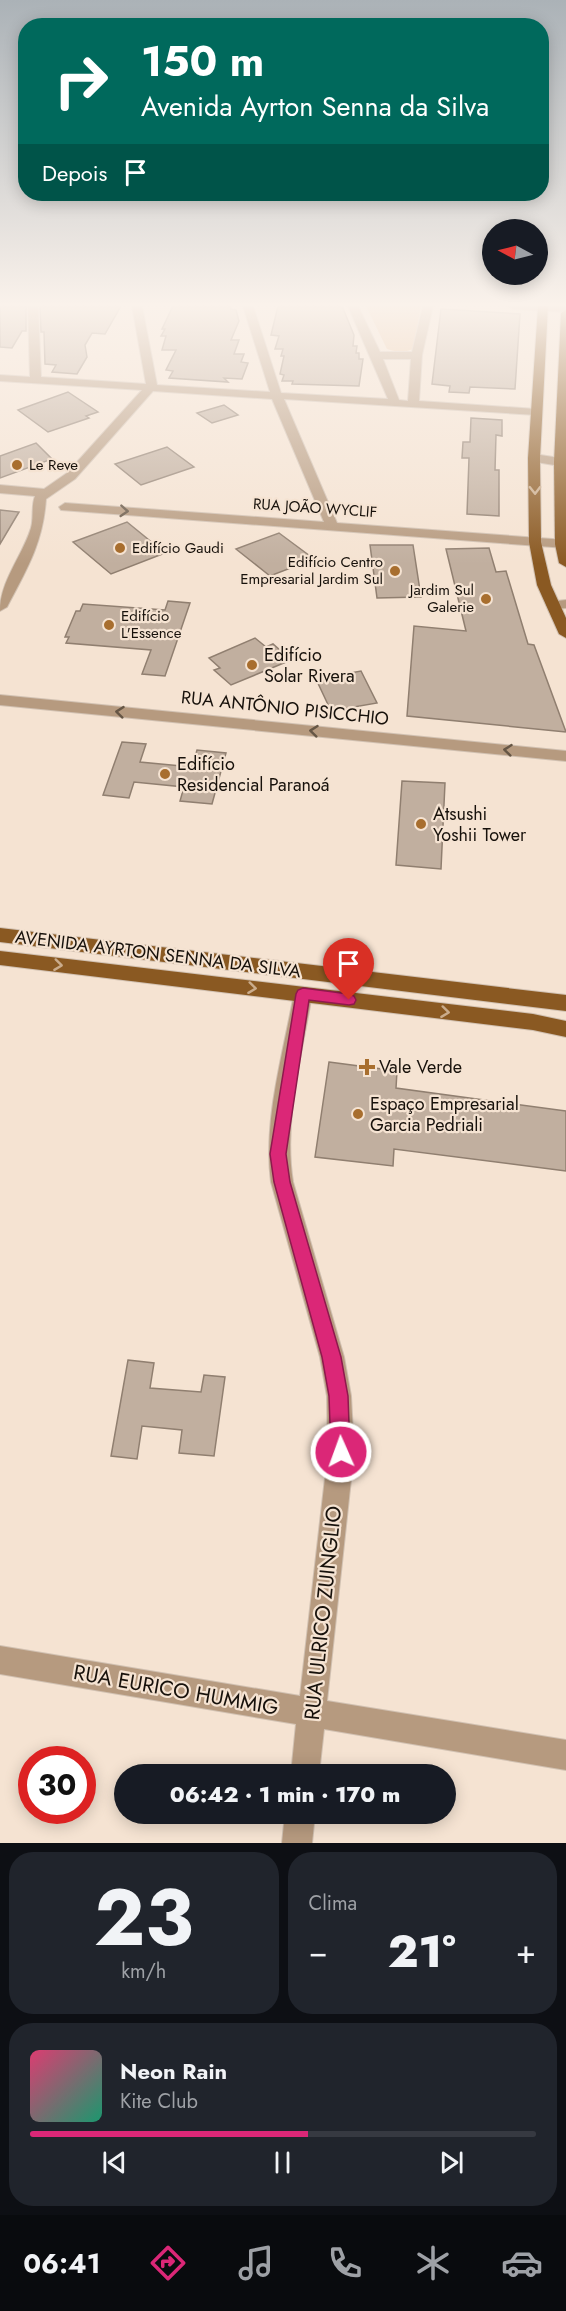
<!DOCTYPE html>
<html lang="pt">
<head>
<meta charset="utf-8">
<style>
	body { margin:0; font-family:Jost,sans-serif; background:#20242c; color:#f1f3f6; height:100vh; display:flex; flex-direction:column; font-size:22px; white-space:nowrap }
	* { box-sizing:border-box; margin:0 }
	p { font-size:20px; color:#9ea1a6 }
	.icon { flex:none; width:33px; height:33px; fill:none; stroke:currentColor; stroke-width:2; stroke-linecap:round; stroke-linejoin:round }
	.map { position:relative; height:1843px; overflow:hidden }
	.details { display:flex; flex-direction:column; gap:9px; padding:9px; background:#0d0f14; flex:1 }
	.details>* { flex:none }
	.banner { position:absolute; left:18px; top:18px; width:531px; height:183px; border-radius:24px; box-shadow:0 3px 15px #0003; background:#00695c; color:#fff; overflow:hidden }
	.needle { width:39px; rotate:277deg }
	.tools { position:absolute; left:482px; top:219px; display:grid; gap:12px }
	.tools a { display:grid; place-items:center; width:66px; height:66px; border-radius:50%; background:#171b24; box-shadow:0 3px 15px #0003; font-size:30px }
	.speed { position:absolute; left:18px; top:1746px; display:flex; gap:12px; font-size:30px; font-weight:700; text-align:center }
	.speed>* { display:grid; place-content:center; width:78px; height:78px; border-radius:50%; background:#171b24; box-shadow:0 3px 15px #0003; line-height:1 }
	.speed .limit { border:9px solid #d22; background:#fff; color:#111 }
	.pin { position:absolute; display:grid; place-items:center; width:51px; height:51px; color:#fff; margin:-62px -26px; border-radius:50% 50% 50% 0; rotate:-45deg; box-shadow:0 0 6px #0007 }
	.pin .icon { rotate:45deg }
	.me { position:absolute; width:66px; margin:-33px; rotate:358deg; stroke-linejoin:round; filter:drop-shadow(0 0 4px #0008) }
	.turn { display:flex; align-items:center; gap:21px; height:126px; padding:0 24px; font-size:27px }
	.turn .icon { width:78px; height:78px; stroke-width:2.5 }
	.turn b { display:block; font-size:42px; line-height:51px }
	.then { display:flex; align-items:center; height:57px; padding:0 24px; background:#0003; gap:12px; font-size:22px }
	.big { font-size:45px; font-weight:800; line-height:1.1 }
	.details .card { flex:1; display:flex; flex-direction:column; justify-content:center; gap:9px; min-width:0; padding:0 21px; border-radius:24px; background:#20242c }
	.details .dial { align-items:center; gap:0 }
	.dial b { font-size:78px; line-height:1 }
	.song { display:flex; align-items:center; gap:18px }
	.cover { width:72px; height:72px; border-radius:9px; background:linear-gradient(135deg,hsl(340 70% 55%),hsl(160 70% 35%)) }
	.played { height:6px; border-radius:3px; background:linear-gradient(90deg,#db2777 55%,#363941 55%) }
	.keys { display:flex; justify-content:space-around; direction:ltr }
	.heat { display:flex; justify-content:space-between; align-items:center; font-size:33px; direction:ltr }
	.details .tiles { flex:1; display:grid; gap:9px; grid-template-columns:1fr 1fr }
	.card:last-child { grid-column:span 2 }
	.trip { position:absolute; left:114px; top:1764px; width:342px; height:60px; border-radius:30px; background:#171b24; box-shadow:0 3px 15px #0003; font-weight:800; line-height:60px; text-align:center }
	.dock { display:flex; height:96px; justify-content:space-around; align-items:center; background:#090b0e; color:#9ea1a6 }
	.dock .icon { width:42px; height:42px }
	.dock .on { color:#db2777 }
	.dock b { font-size:27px; color:#f1f3f6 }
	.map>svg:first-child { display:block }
</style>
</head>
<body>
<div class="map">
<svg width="566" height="1843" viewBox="0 0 566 1843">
	<rect width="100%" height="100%" fill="#f5e3d2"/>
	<path fill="#e9c29c" d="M366 306H421L413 349 401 353 387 349Z"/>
	<g fill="#c1af9f" stroke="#907f70" stroke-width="1.5">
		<path d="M0 306H26V331H22L12 348 0 347Z"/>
		<path d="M40 306H121L105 334 92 333 85 345 87 357 77 374 52 372 56 365 45 364 44 332H41Z"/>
		<path d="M173 306H230L231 309 236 310 239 321 231 340H239L234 354H244L241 362 248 363 242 379 224 378 228 382 169 378 173 371 166 370 176 350H162L166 336H161L165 329H162Z"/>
		<path d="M278 306H342L354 335 353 346H357L356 353H359V359H363L359 386 292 384 293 381H282L284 375 280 374 284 356H281L283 349H275L279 336 271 335Z"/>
		<path d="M441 309 520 314 515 389 470 387 469 393 449 392 450 386 432 384Z"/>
		<path d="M68 392 98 412 86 416 89 418 48 432 18 410Z"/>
		<path d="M224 405 238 415 212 423 197 413Z"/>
		<path d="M471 418 502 420V436L496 435 495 470H499V516L467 514 469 458H462L463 442H470Z"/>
		<path d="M36 443 52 459 0 478V456Z"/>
		<path d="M167 447 194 467 141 485 115 464Z"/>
		<path d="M0 510 19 512 0 544Z"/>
		<path d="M127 522 165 553 111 574 73 542Z"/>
		<path d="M279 533 314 559 270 576 236 549Z"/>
		<path d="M370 545H413L421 597 377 598Z"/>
		<path d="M489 548 496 572 506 571 528 644 534 645 566 732 407 716 414 626 466 631 446 549Z"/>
		<path d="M168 601 190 603 165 676 142 674 151 650 66 643 69 637H65L76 611H80L83 604 165 610Z"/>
		<path d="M255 638 266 647 273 644 291 660 231 685 214 670 220 668 209 658Z"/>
		<path d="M361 671 377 703 331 711 316 679Z"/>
		<path d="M122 742 146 744 140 762 192 767 197 750 226 753 212 804 180 801 184 787 134 782 129 798 103 795Z"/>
		<path d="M402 781 445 783 441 869 396 865Z"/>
		<path d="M329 1062 397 1071 396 1088 566 1111V1171L394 1149 393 1166 315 1157Z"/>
		<path d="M128 1360 154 1363 150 1388 201 1392 204 1375 225 1377 214 1456 179 1453 182 1430 142 1426 137 1459 111 1456Z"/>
	</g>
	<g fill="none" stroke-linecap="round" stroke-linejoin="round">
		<g stroke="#d1c1b2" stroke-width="2">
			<g id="minor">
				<path d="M28 306H38L41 377 146 384 132 306H142L157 385 270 392 243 306H253L281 393 388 399 348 306H358L380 352H412L423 306H433L422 355 419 401 536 409 542 412 536 415 284 399 337 523 566 540V548L61 510 59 507 65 503 324 522 272 399 153 391 75 479 46 499C43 543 27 569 7 607L0 611C0 581 22 557 31 528 34 518 31 506 35 496L0 493V485L44 489 67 473 142 390 0 381V375L30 377ZM383 359H411L408 401 399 400Z"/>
				<path d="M508 306H566V312L513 309Z"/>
				<path d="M534 454 566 459V467L530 461 528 458Z"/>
				<path d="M566 600V608L553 609 546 605 548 602Z"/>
				<path d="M0 695 566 751V761L0 705Z"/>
				<path d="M303 987 310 989 312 994C302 1055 283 1120 293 1182L344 1357 351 1396 354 1452 327 1701 566 1740V1770L324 1729 319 1774H291L296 1724 0 1674V1646L300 1696 328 1452 327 1396 320 1357 271 1182C263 1120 283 1055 294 994L296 989Z"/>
				<path d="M285 1814H315L312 1843H282Z"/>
			</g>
		</g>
		<g stroke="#d1c1b2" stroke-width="2">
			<g id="major">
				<path d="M538 306H548L540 458 541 542 551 585 566 618V638L559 634 537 585 529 542 528 458Z"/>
				<path d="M566 310V567L559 563 555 544 554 462 561 313Z"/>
				<path d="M0 928 566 995V1011L0 942Z"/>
				<path d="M0 951 533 1014 566 1021V1037L533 1030 0 965Z"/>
			</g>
		</g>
		<use href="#minor" fill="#b69a7f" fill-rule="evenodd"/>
		<use href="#major" fill="#8a5922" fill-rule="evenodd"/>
	</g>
	<defs><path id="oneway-chevron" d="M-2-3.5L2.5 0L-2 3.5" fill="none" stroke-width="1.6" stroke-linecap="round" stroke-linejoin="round" transform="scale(1.5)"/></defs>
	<g stroke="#caac8c">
		<use href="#oneway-chevron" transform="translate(535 490) rotate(89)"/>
		<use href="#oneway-chevron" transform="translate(58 965) rotate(7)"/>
		<use href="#oneway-chevron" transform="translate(252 988) rotate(7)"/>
		<use href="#oneway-chevron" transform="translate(445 1012) rotate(7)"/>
	</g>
	<g stroke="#665645">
		<use href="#oneway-chevron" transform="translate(124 511) rotate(4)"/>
		<use href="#oneway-chevron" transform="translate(120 712) rotate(-174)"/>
		<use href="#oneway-chevron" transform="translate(314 731) rotate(-174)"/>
		<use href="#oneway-chevron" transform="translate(508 750) rotate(-174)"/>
	</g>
	<linearGradient id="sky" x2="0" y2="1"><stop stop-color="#abb2b7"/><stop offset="0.54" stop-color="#faf2eb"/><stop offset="1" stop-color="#faf2eb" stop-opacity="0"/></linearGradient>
	<rect width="566" height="564" fill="url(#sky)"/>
	<path fill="#db2777" stroke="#8e194d" stroke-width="1.5" d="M303 988 349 994 354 996 356 1000 354 1004 349 1005 309 1000 286 1154 290 1182 341 1357 348 1396 350 1452 348 1459 341 1461 334 1459 331 1452 329 1396 322 1357 274 1182 270 1154 296 994 298 990Z"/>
	<g fill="#a86e2e" stroke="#f5e3d2" stroke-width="2">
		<circle cx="17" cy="465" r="6"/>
		<circle cx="120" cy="548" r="6"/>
		<circle cx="395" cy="571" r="6"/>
		<circle cx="486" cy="599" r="6"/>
		<circle cx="109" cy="625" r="6"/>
		<circle cx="252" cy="665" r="6"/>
		<circle cx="165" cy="774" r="6"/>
		<circle cx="421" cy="824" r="6"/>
		<path d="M364 1058h6v6h6v6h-6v6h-6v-6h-6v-6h6z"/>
		<circle cx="358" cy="1114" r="6"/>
	</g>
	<g text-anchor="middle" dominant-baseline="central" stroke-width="4.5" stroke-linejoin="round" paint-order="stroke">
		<g font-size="15" fill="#17110b" stroke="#f5e3d2" text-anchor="start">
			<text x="29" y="465">Le Reve</text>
			<text x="132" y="548">Edifício Gaudi</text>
			<text x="383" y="562" text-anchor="end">Edifício Centro<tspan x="383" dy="17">Empresarial Jardim Sul</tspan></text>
			<text x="474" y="590" text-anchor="end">Jardim Sul<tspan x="474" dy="17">Galerie</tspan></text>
			<text x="121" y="616">Edifício<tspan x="121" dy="17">L'Essence</tspan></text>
		</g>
		<g font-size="15" fill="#17110b" stroke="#f5e3d2">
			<text transform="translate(315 508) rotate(4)">RUA JOÃO WYCLIF</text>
		</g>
		<g font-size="18" fill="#17110b" stroke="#f5e3d2" text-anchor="start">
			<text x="264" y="655">Edifício<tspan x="264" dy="21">Solar Rivera</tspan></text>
			<text x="177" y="764">Edifício<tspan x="177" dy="21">Residencial Paranoá</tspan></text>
			<text x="433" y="814">Atsushi<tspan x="433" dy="21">Yoshii Tower</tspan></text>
			<text x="379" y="1067">Vale Verde</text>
			<text x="370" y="1104">Espaço Empresarial<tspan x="370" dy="21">Garcia Pedriali</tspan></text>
		</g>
		<g font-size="18" fill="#17110b" stroke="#f5e3d2">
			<text transform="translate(285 708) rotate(6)">RUA ANTÔNIO PISICCHIO</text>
			<text transform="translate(158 954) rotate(7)">AVENIDA AYRTON SENNA DA SILVA</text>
		</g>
		<g font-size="21" fill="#17110b" stroke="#f5e3d2">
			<text transform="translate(323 1613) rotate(-84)">RUA ULRICO ZUINGLIO</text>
			<text transform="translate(176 1690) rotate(10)">RUA EURICO HUMMIG</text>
		</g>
	</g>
</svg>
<div class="tools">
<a><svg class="needle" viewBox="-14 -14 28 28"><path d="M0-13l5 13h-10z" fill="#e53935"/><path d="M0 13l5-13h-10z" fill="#9ea1a6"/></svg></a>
</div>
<div class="speed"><div class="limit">30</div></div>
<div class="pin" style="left:349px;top:1000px;background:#d93025"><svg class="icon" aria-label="arrive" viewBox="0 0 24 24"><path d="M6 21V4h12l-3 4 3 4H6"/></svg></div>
<svg class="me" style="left:341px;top:1452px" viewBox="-20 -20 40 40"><circle r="17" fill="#db2777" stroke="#fff" stroke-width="3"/><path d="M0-11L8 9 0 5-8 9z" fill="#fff"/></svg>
<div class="trip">06:42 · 1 min · 170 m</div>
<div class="banner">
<div class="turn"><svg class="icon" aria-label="right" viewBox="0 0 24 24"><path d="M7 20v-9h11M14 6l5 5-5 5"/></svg><div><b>150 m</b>Avenida Ayrton Senna da Silva</div></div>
<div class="then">Depois<svg class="icon" aria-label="arrive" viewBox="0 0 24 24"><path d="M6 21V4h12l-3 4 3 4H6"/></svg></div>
</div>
</div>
<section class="details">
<div class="tiles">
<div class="card dial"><b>23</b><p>km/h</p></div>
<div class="card"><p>Clima</p>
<div class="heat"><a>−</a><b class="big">21°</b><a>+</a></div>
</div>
<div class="card">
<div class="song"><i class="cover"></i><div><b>Neon Rain</b><p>Kite Club</p></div></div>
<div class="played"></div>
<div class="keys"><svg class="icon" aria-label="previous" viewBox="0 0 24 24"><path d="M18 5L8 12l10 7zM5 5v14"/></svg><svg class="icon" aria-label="pause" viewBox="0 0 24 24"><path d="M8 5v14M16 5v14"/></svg><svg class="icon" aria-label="next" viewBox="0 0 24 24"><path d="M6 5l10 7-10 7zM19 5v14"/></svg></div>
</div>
</div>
</section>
<nav class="dock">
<b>06:41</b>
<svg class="icon on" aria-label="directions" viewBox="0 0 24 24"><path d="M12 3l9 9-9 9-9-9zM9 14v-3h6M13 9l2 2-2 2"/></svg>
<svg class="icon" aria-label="music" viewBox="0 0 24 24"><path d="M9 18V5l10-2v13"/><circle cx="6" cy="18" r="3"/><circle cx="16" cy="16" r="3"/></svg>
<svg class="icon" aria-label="phone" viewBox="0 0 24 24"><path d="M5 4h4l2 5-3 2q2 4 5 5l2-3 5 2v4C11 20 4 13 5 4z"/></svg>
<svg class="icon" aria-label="climate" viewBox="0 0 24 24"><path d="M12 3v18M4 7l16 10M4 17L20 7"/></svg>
<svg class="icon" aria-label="car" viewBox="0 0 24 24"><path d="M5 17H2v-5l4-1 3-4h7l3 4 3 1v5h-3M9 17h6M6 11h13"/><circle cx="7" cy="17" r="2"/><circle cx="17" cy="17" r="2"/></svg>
</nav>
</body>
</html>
